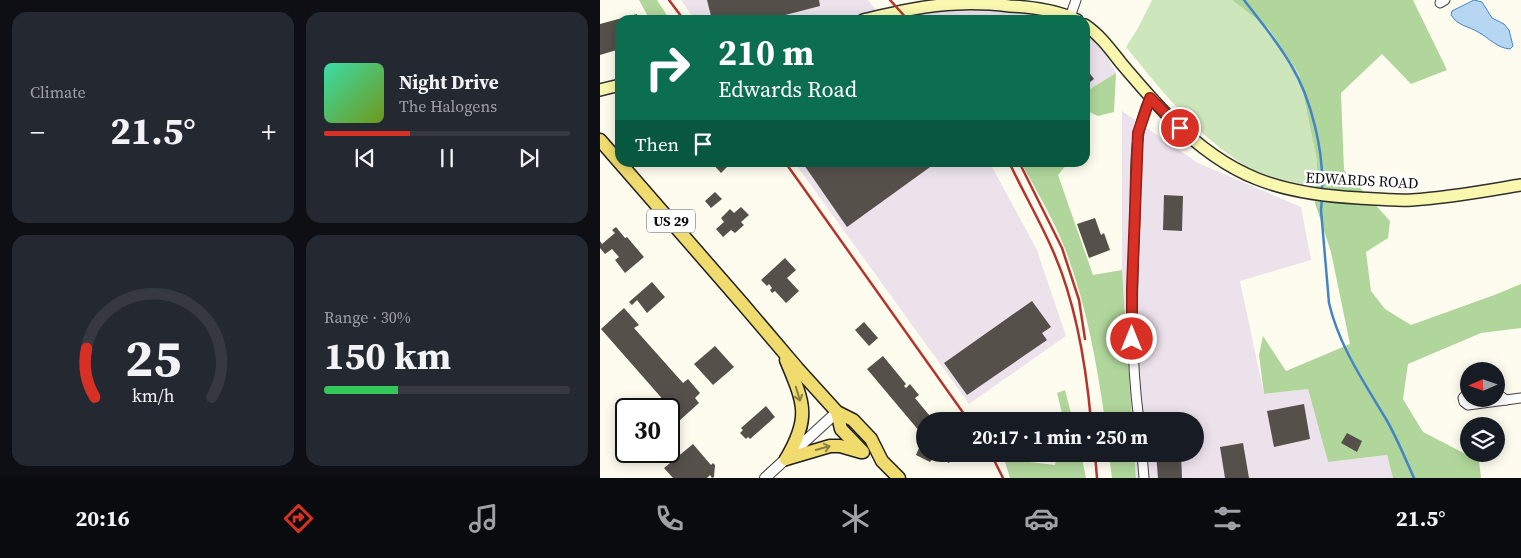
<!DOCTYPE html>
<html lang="en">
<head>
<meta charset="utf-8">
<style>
	body { margin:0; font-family:"Source Serif 4",serif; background:#242831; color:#f1f3f6; height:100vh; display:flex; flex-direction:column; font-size:19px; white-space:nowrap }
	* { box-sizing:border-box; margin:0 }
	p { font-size:16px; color:#9ea1a6 }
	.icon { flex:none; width:28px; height:28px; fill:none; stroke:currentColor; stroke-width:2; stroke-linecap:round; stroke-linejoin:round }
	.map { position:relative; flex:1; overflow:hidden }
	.details { display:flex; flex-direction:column; gap:12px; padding:12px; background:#0d0f14; width:600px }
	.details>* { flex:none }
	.banner { position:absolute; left:15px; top:15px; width:475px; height:152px; border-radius:15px; box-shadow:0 2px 12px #0003; background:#0b6e4f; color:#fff; overflow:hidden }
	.needle { width:32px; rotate:268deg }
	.buttons { position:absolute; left:860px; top:362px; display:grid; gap:10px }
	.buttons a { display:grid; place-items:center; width:45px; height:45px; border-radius:50%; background:#171b24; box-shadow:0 2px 12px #0003; font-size:25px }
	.speed { position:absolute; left:15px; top:398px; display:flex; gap:10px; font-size:25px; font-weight:700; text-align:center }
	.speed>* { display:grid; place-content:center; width:65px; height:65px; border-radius:50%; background:#171b24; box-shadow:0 2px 12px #0003; line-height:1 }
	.speed .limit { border:2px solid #111; border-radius:8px; background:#fff; color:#111 }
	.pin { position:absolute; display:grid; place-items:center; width:42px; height:42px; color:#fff; margin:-21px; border:2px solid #fff; border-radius:50%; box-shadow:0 1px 5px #0007 }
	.me { position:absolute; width:55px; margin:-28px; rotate:0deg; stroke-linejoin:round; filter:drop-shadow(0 0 4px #0008) }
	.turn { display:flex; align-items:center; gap:18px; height:105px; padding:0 20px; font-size:22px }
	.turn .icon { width:65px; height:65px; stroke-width:2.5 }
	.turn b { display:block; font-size:35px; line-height:42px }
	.then { display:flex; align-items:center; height:48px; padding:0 20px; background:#0003; gap:10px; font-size:19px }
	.big { font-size:38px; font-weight:700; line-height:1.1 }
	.details .card { flex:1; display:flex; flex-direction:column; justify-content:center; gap:8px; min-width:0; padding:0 18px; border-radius:15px; background:#242831 }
	.details .dial { align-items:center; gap:0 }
	.dial svg { height:130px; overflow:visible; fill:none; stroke:#363941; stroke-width:7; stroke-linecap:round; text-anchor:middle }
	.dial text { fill:#f1f3f6; stroke:none }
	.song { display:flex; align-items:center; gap:15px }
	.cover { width:60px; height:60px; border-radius:8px; background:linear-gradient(135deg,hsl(160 70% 55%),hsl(80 70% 35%)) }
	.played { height:5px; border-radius:2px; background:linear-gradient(90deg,#d93025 35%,#363941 35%) }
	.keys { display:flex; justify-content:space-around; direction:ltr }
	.heat { display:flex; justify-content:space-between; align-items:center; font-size:28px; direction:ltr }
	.charge { height:8px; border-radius:4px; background:linear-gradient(90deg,#34c759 30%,#363941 0) }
	.details .tiles { flex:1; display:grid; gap:12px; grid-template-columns:repeat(2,1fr) }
	.trip { position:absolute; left:316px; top:412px; width:288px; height:50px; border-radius:25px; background:#171b24; box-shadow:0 2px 12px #0003; font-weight:700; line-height:50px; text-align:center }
	.menu { display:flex; height:80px; justify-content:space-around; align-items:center; background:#090b0e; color:#9ea1a6 }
	.menu .icon { width:35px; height:35px }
	.menu .selected { color:#d93025 }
	.menu b { font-size:22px; color:#f1f3f6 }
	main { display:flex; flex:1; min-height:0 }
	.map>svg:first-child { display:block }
</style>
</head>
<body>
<main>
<section class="details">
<div class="tiles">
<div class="card"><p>Climate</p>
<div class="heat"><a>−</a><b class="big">21.5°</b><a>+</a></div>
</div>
<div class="card">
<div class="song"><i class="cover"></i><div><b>Night Drive</b><p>The Halogens</p></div></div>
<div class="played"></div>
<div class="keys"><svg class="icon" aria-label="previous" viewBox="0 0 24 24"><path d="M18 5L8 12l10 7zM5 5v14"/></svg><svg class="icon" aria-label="pause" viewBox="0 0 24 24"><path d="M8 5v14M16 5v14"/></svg><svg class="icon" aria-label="next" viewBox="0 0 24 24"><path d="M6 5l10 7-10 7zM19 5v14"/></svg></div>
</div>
<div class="card dial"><svg viewBox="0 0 100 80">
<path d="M14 69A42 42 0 1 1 86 69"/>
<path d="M14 69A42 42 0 0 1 9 39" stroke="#d93025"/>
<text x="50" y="56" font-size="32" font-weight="700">25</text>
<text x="50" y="72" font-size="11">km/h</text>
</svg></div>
<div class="card"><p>Range · 30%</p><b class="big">150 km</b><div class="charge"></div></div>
</div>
</section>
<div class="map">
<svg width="921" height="478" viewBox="0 0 921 478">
	<rect width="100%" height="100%" fill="#fefcef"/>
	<g fill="#ece2ec">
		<path d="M81 0H268L284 20H95Z"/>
		<path d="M316 7H426L464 20H325Z"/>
		<path d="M485 28 493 30 516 73 485 92Z"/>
		<path d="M522 111 598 163 701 207 711 260 640 281 664 394 708 389 728 462 787 455 793 478H536L534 454H595V421H532L522 270Z"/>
		<path d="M195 163H390L437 250 466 336 369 404Z"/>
	</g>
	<path fill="#cde6bb" d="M552 0H632L669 29 699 74 717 161 716 186C702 184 679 183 667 177 608 150 566 96 526 47L538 28Z"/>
	<g fill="#b0d69b">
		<path d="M39 0H57L70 20H50Z"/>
		<path d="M632 0H813L847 70 811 84 782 54 741 93 744 170 790 221 788 238 766 252 771 291 785 309 811 325 897 294 921 284V328L881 333 808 364 803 399 823 432 879 461 881 478H793L787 455 728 462 708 389 664 394 659 355 663 336 686 371 750 344 731 252 715 203 717 161 699 74 669 29Z"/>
		<path d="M516 73 514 112 498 116 485 110V92Z"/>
		<path d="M421 163H468L458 175 493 275 522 270 532 421H505C497 365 487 308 467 254 456 224 437 191 421 163Z"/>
		<path d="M465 390 473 421H464L457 393Z"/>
		<path d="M458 454H481L486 478H410L404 459 455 465Z"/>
		<path d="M509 454H534L536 478H512Z"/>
	</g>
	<path fill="#b7d6f2" stroke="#4385c4" d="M874 0 882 2 892 18 904 24 909 30 913 46 910 49C897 48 889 38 878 32 868 26 858 26 851 15L852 11Z"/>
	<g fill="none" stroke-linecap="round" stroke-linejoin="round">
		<g stroke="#4385c4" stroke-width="2.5">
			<path d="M644 0C660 21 678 42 691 65 711 98 724 151 722 190"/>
			<path d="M722 198 721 210 729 303C739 346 764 382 786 419 797 438 805 458 814 478"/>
		</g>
	</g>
	<g fill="#56504b">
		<path d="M107 0H219L220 6 166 20H112Z"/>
		<path d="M37 14 38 20H20V49L0 55V24Z"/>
		<path d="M485 67 494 79 485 86Z"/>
		<path d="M111 162H132L121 173Z"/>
		<path d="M202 162H337L247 227Z"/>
		<path d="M115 192 122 199 111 208 105 201Z"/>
		<path d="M564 195 583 196 582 231 563 230Z"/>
		<path d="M141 207 149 215 141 222 144 225 135 233 131 230 123 237 116 229 124 222 121 218 130 209 134 213Z"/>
		<path d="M495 218 501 235 504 233 510 250 489 258 477 224Z"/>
		<path d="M16 227 25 238 27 237 44 257 25 273 15 260 19 257 12 249 5 254 0 248V241L2 244 15 233 12 230Z"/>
		<path d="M185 258 196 270 187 278 199 291 186 303 175 291 172 293 170 290 172 288 169 284 167 286 161 280Z"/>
		<path d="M52 282 65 297 47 313 37 300 32 305 29 302Z"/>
		<path d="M432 301 451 327 442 333 447 340 367 395 344 363Z"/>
		<path d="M24 308 39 325 34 328 83 383 88 379 100 393 95 398 99 403 69 430V409H60L66 403 1 329Z"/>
		<path d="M264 322 278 338 269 346 255 330Z"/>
		<path d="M115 346 134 367 113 385 94 364Z"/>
		<path d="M283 356 306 384 304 386 306 388 310 384 319 395 315 398 334 421H325V428L320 432 267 369Z"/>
		<path d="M704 404 710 439 674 447 667 411Z"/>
		<path d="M166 406 175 417 150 439 148 437 146 439 140 433 143 430 141 428Z"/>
		<path d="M747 433 762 441 757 452 741 443Z"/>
		<path d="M322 441 325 442V454H353L349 463 335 456 330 462 316 455Z"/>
		<path d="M643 443 649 478H625L620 447Z"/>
		<path d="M93 444 111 465 113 463 115 465 114 477 112 478 110 475 107 478H73L64 468Z"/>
		<path d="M556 454H581L582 478H558Z"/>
	</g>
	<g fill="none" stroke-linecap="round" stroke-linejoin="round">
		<g stroke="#414141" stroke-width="11">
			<g id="minor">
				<path d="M840 3 845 0"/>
				<path d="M470 17 476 0"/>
				<path d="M869 391 863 398 864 402 868 405 906 400 896 393"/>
				<path d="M906 400 921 398"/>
				<path d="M539 421C530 354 532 286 535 218 536 178 532 135 550 98"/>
				<path d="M542 454 544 478"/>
			</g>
		</g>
		<g stroke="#414141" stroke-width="12">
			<path id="tertiary" d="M165 478 237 412"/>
		</g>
		<g stroke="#303030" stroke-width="14">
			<g id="secondary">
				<path d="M263 20C293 13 325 5 357 4 374 3 392 4 410 6 433 7 456 10 477 20"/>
				<path d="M485 25C500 35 510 49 521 63 538 83 554 102 572 120 629 177 679 194 759 198 776 199 794 201 812 200 848 198 885 191 921 185"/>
				<path d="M0 90 20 85"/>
			</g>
		</g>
		<g stroke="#1f1f1f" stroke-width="15">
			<g id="primary">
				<path d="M0 140 141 302 198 369 237 412 253 420 271 439 282 461 299 478"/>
				<path d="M186 360C204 403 211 417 186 459"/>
				<path d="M237 412 241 429 263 452"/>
				<path d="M186 459 230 446H240L261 452"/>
			</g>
		</g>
		<use href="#minor" stroke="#fff" stroke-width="9"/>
		<use href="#tertiary" stroke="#fff" stroke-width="10"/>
		<use href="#secondary" stroke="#faf8ae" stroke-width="11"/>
		<use href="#primary" stroke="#f0dc6e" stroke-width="12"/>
		<g stroke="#b5352e" stroke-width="2.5">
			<path d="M69 0 84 20"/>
			<path d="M290 0 308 20"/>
			<path d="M185 162 369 421"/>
			<path d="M409 162C423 192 440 221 453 251 476 303 486 365 491 421"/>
			<path d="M419 162 462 248 479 300 485 339"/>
			<path d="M391 454 403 478"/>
			<path d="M495 454 497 478"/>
		</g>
	</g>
	<defs><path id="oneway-shaft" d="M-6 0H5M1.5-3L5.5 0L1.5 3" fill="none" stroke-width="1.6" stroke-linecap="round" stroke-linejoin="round" transform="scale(1.25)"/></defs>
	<g stroke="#8a7f43">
		<use href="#oneway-shaft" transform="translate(198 394) rotate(73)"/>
		<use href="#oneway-shaft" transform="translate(223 448) rotate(-16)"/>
	</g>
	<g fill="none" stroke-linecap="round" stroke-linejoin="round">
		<g stroke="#8d1f18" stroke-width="12">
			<path id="route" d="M532 339V289L538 133 550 98 580 128"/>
		</g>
		<use href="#route" stroke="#d93025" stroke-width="9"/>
	</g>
	<g text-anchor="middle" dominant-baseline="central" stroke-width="5" stroke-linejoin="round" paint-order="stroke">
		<rect fill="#fff" stroke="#565656" stroke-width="1" x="47" y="209.5" width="48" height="23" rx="4"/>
		<g font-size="14" font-weight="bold" fill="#0e0e0e">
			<text x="71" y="221">US 29</text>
		</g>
		<g font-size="15" fill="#0e0e0e" stroke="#fff">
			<text transform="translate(762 180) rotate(3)">EDWARDS ROAD</text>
		</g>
	</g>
</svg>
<div class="buttons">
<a><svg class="needle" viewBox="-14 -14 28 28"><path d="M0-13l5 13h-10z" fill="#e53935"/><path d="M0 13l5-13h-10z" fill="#9ea1a6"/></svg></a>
<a><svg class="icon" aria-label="layers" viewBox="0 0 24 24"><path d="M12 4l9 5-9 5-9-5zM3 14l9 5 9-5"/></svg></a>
</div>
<div class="speed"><div class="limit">30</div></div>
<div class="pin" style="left:580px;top:128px;background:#d93025"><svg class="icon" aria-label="arrive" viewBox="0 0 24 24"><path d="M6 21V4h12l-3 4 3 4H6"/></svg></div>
<svg class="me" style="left:532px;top:339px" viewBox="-20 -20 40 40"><circle r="17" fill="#d93025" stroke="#fff" stroke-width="3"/><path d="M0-11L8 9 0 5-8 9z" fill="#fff"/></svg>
<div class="trip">20:17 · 1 min · 250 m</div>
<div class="banner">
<div class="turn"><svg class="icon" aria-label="right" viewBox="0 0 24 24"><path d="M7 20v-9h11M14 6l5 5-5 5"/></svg><div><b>210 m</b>Edwards Road</div></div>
<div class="then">Then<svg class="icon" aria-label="arrive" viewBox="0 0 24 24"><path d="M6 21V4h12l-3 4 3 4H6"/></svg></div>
</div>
</div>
</main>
<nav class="menu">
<b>20:16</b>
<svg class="icon selected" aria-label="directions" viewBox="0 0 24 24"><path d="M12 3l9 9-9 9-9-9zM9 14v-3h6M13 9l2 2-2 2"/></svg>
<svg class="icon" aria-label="music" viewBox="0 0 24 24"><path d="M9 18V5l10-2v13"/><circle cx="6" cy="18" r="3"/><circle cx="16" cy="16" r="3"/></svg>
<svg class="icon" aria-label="phone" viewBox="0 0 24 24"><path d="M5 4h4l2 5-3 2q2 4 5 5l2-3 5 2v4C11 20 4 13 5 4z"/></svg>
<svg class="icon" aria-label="climate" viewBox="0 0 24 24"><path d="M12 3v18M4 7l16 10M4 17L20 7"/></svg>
<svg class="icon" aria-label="car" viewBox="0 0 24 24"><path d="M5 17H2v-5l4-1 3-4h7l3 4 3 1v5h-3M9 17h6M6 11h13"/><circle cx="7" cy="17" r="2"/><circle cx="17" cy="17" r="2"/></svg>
<svg class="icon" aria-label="filters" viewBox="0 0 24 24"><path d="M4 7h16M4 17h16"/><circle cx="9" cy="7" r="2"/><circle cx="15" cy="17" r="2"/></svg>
<b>21.5°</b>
</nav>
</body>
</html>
